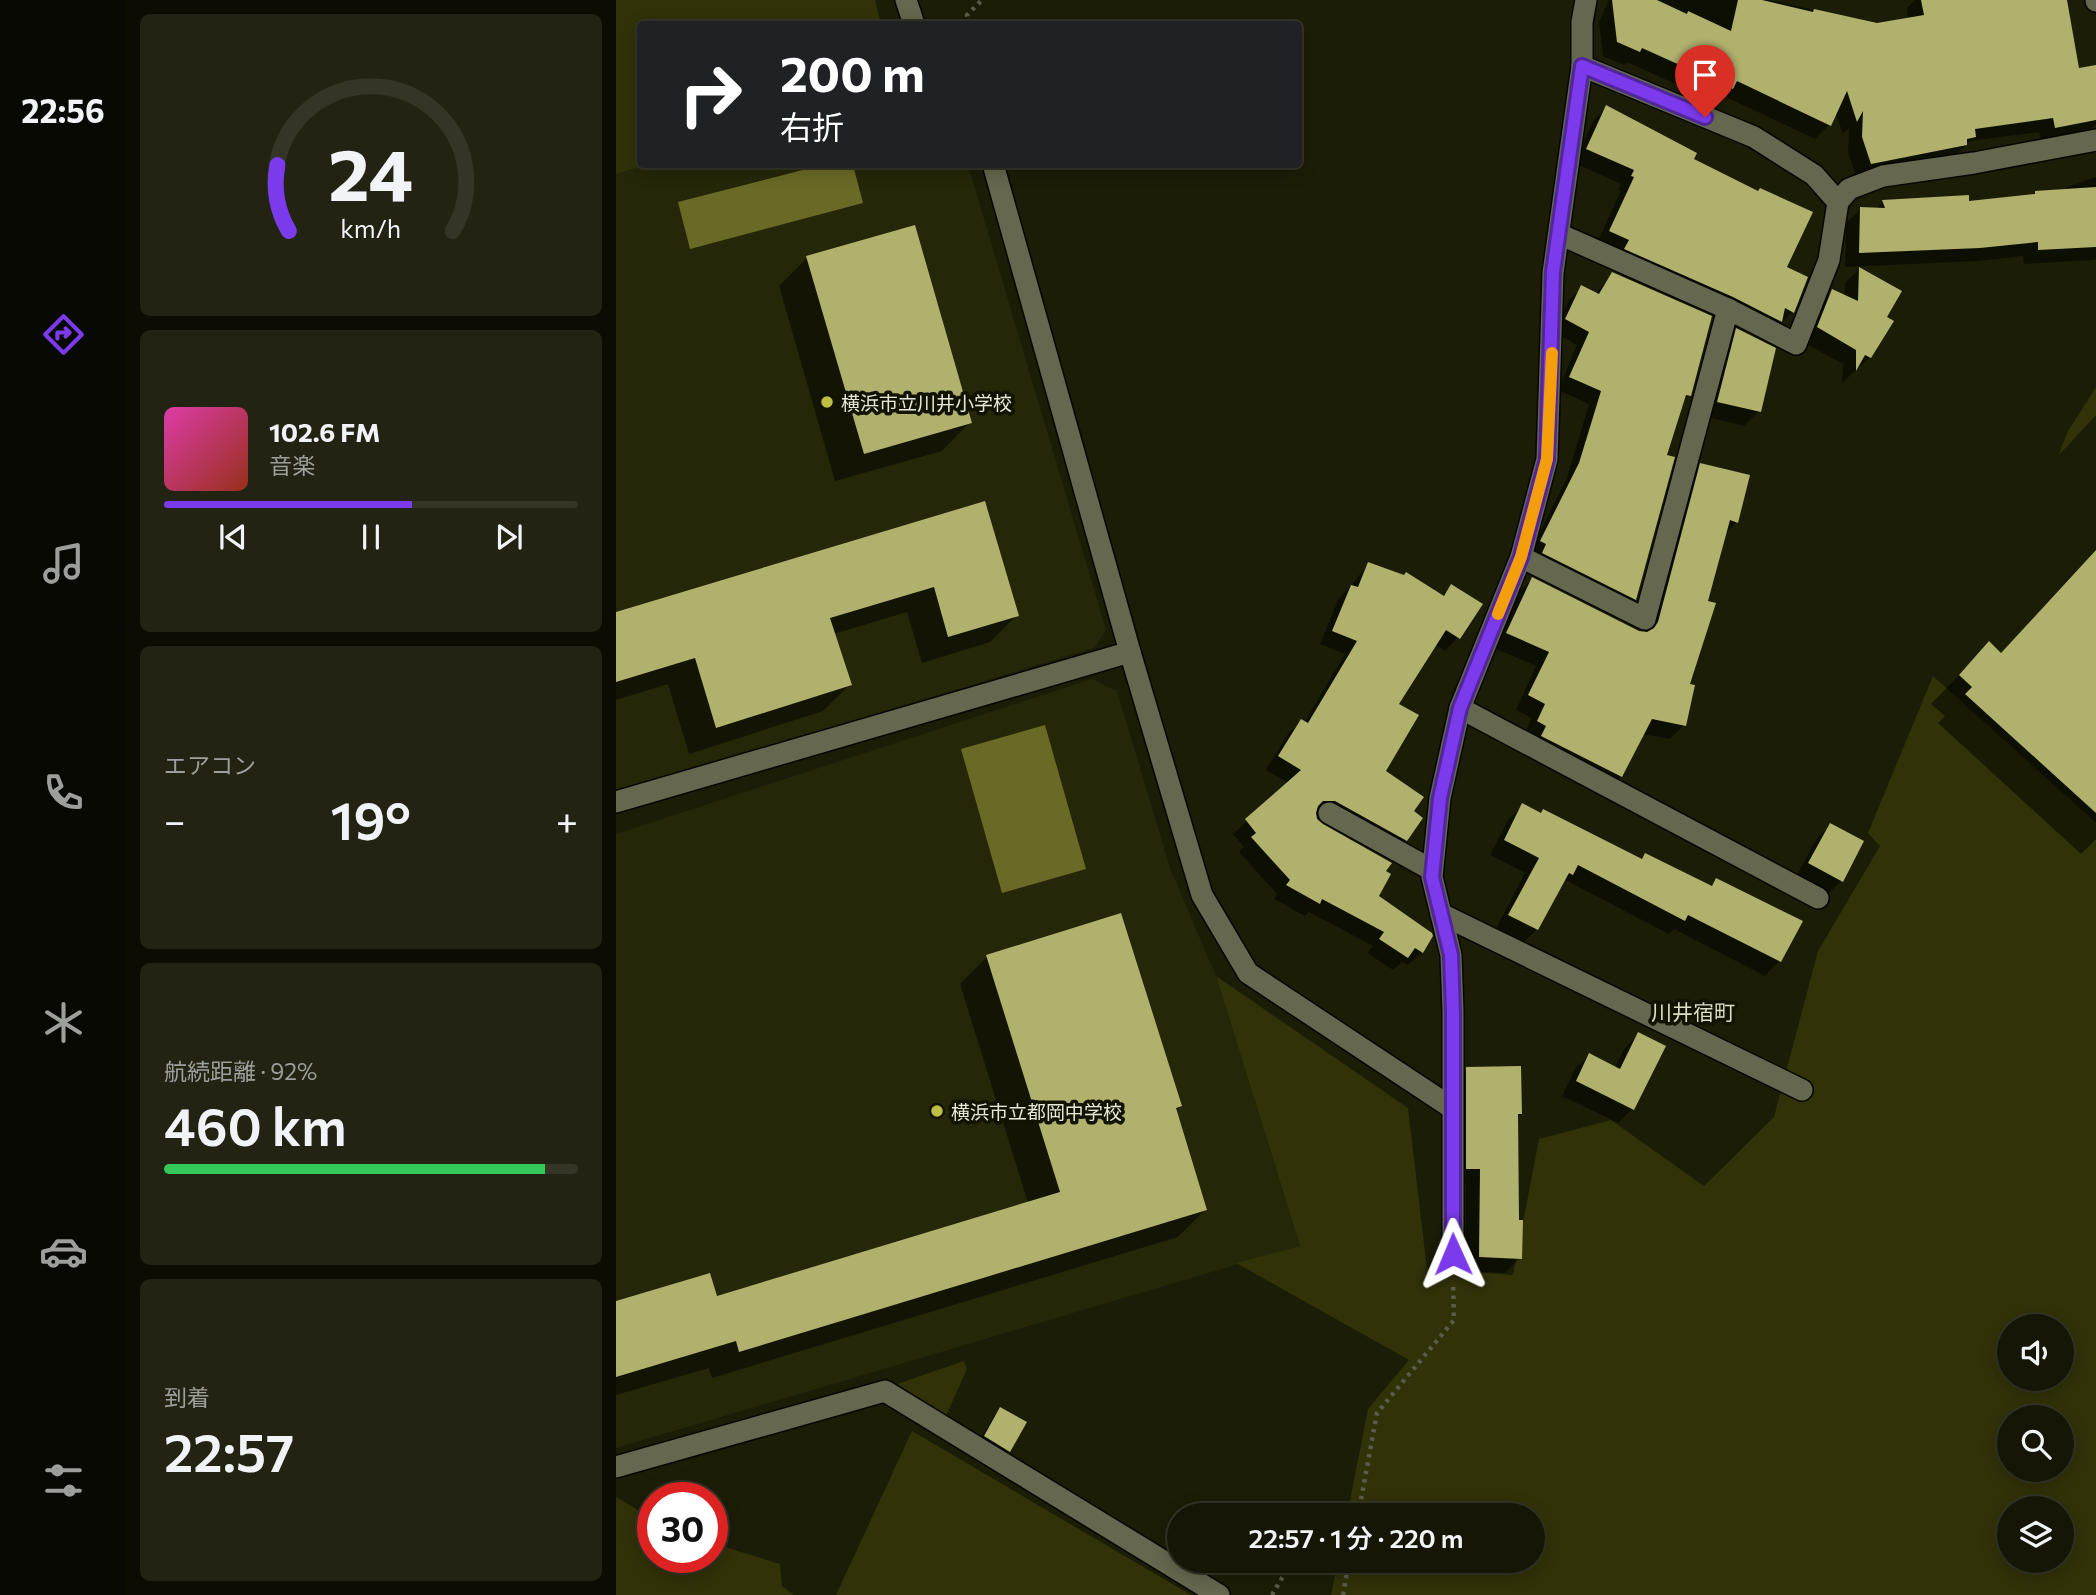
<!DOCTYPE html>
<html lang="ja">
<head>
<meta charset="utf-8">
<style>
	body { margin:0; font-family:Commissioner,"Noto Sans JP",sans-serif; background:#222313; color:#f1f3f6; height:100vh; display:flex; flex-direction:column; font-size:26px; white-space:nowrap }
	* { box-sizing:border-box; margin:0 }
	p { font-size:23px; color:#9d9f9a }
	.icon { flex:none; width:38px; height:38px; fill:none; stroke:currentColor; stroke-width:2; stroke-linecap:round; stroke-linejoin:round }
	.map { position:relative; flex:1; overflow:hidden }
	.drawer { display:flex; flex-direction:column; gap:14px; padding:14px; background:#0c0c03; width:490px }
	.drawer>* { flex:none }
	.hud { position:absolute; left:21px; top:21px; width:665px; height:147px; border-radius:7px; box-shadow:0 4px 18px #0003,0 0 0 2px #343527; background:#202124; color:#fff; overflow:hidden }
	.tools { position:absolute; left:1381px; top:1314px; display:grid; gap:14px }
	.tools a { display:grid; place-items:center; width:77px; height:77px; border-radius:50%; background:#151605; box-shadow:0 4px 18px #0003,0 0 0 2px #343527; font-size:35px }
	.speed { position:absolute; left:21px; top:1482px; display:flex; gap:14px; font-size:35px; font-weight:700; text-align:center }
	.speed>* { display:grid; place-content:center; width:91px; height:91px; border-radius:50%; background:#151605; box-shadow:0 4px 18px #0003,0 0 0 2px #343527; line-height:1 }
	.speed .limit { border:10px solid #d22; background:#fff; color:#111 }
	.pin { position:absolute; display:grid; place-items:center; width:60px; height:60px; color:#fff; margin:-72px -30px; border-radius:50% 50% 50% 0; rotate:-45deg; box-shadow:0 0 7px #0007 }
	.pin .icon { rotate:45deg }
	.me { position:absolute; width:77px; margin:-38px; rotate:359deg; stroke-linejoin:round; filter:drop-shadow(0 0 5px #0008) }
	.turn { display:flex; align-items:center; gap:24px; height:147px; padding:0 28px; font-size:32px }
	.turn .icon { width:91px; height:91px; stroke-width:2.5 }
	.turn b { display:block; font-size:49px; line-height:60px }
	.big { font-size:52px; font-weight:600; line-height:1.1 }
	.drawer .widget { flex:1; display:flex; flex-direction:column; justify-content:center; gap:10px; min-width:0; padding:0 24px; border-radius:10px; background:#222313 }
	.drawer .dial { align-items:center; gap:0 }
	.dial svg { height:182px; overflow:visible; fill:none; stroke:#343527; stroke-width:7; stroke-linecap:round; text-anchor:middle }
	.dial text { fill:#f1f3f6; stroke:none }
	.song { display:flex; align-items:center; gap:21px }
	.cover { width:84px; height:84px; border-radius:10px; background:linear-gradient(135deg,hsl(320 70% 55%),hsl(10 70% 35%)) }
	.played { height:7px; border-radius:4px; background:linear-gradient(90deg,#7c3aed 60%,#343527 60%) }
	.keys { display:flex; justify-content:space-around; direction:ltr }
	.heat { display:flex; justify-content:space-between; align-items:center; font-size:38px; direction:ltr }
	.charge { height:10px; border-radius:5px; background:linear-gradient(90deg,#34c759 92%,#343527 0) }
	.trip { position:absolute; left:551px; top:1503px; width:378px; height:70px; border-radius:35px; background:#151605; box-shadow:0 4px 18px #0003,0 0 0 2px #343527; font-weight:600; line-height:70px; text-align:center }
	main { display:flex; flex:1; min-height:0 }
	.tab-bar { display:flex; flex-direction:column; width:126px; justify-content:space-around; align-items:center; background:#080902; color:#9d9f9a }
	.tab-bar .icon { width:49px; height:49px }
	.tab-bar .current { color:#7c3aed }
	.tab-bar b { font-size:32px; color:#f1f3f6 }
	.map>svg:first-child { display:block }
</style>
</head>
<body>
<main>
<nav class="tab-bar">
<b>22:56</b>
<svg class="icon current" aria-label="directions" viewBox="0 0 24 24"><path d="M12 3l9 9-9 9-9-9zM9 14v-3h6M13 9l2 2-2 2"/></svg>
<svg class="icon" aria-label="music" viewBox="0 0 24 24"><path d="M9 18V5l10-2v13"/><circle cx="6" cy="18" r="3"/><circle cx="16" cy="16" r="3"/></svg>
<svg class="icon" aria-label="phone" viewBox="0 0 24 24"><path d="M5 4h4l2 5-3 2q2 4 5 5l2-3 5 2v4C11 20 4 13 5 4z"/></svg>
<svg class="icon" aria-label="climate" viewBox="0 0 24 24"><path d="M12 3v18M4 7l16 10M4 17L20 7"/></svg>
<svg class="icon" aria-label="car" viewBox="0 0 24 24"><path d="M5 17H2v-5l4-1 3-4h7l3 4 3 1v5h-3M9 17h6M6 11h13"/><circle cx="7" cy="17" r="2"/><circle cx="17" cy="17" r="2"/></svg>
<svg class="icon" aria-label="filters" viewBox="0 0 24 24"><path d="M4 7h16M4 17h16"/><circle cx="9" cy="7" r="2"/><circle cx="15" cy="17" r="2"/></svg>
</nav>
<section class="drawer">
<div class="widget dial"><svg viewBox="0 0 100 80">
<path d="M14 69A42 42 0 1 1 86 69"/>
<path d="M14 69A42 42 0 0 1 9 40" stroke="#7c3aed"/>
<text x="50" y="56" font-size="32" font-weight="700">24</text>
<text x="50" y="72" font-size="11">km/h</text>
</svg></div>
<div class="widget">
<div class="song"><i class="cover"></i><div><b>102.6 FM</b><p>音楽</p></div></div>
<div class="played"></div>
<div class="keys"><svg class="icon" aria-label="previous" viewBox="0 0 24 24"><path d="M18 5L8 12l10 7zM5 5v14"/></svg><svg class="icon" aria-label="pause" viewBox="0 0 24 24"><path d="M8 5v14M16 5v14"/></svg><svg class="icon" aria-label="next" viewBox="0 0 24 24"><path d="M6 5l10 7-10 7zM19 5v14"/></svg></div>
</div>
<div class="widget"><p>エアコン</p>
<div class="heat"><a>−</a><b class="big">19°</b><a>+</a></div>
</div>
<div class="widget"><p>航続距離 · 92%</p><b class="big">460 km</b><div class="charge"></div></div>
<div class="widget"><p>到着</p><b class="big">22:57</b></div>
</section>
<div class="map">
<svg width="1480" height="1595" viewBox="0 0 1480 1595">
	<rect width="100%" height="100%" fill="#1c1d07"/>
	<g fill="#262609">
		<path d="M30 164 352 165 490 630 478 648 0 792V174Z"/>
		<path d="M476 679 501 691 554 868 600 976 684 1246 0 1448V834Z"/>
	</g>
	<g fill="#313208" fill-rule="evenodd">
		<path d="M0 0H259L265 24H24V164L30 165 0 174Z"/>
		<path d="M1480 387V415L1442 456 1452 431Z"/>
		<path d="M1317 676 1480 823V1595H715L722 1561H917V1516L731 1515 752 1409 793 1360 620 1263 684 1246 600 976 792 1108 811 1269 897 1275 923 1139 995 1120 1088 1186 1158 1117 1202 951 1264 846 1252 833ZM1393 1326H1446V1379H1393ZM1393 1418H1446V1470H1393ZM1393 1508H1446V1561H1393Z"/>
		<path d="M348 1361 351 1369 330 1416 281 1384Z"/>
		<path d="M296 1431 575 1595H220Z"/>
		<path d="M0 1497 37 1519V1558H96V1543L164 1564 166 1586 178 1595H0Z"/>
	</g>
	<g fill="#696a26">
		<path d="M237 165 247 203 74 249 62 202 206 165Z"/>
		<path d="M429 725 470 869 386 893 345 749Z"/>
	</g>
	<g fill="#0007">
		<path d="M993 0H1154L1261 25 1292 20 1291 8 1299 0H1450L1461 70 1477 67 1480 85V124L1472 132 1425 142 1423 132 1354 141 1335 159 1240 177 1232 152 1233 128 1227 134 1219 112 1213 125 1199 139 1108 96 1101 103 1011 62 1008 65 987 56 983 22Z"/>
		<path d="M991 107 1076 160 1142 193 1169 268 1190 278 1176 312 1163 326 980 245 1005 191 1002 190 1005 184 958 163 977 121Z"/>
		<path d="M1480 177V259L1478 260 1408 264 1407 256 1363 261 1229 267 1230 223 1245 209H1260L1267 202 1352 203 1416 196 1420 192 1448 191 1451 187Z"/>
		<path d="M191 258 354 422 326 451 219 481 163 286Z"/>
		<path d="M1243 269 1283 292 1269 318 1254 357 1226 383 1227 364 1187 342 1202 305 1216 291 1228 296 1229 283Z"/>
		<path d="M996 274 1073 395 1065 403 1049 456 1019 599 1006 612 913 554 951 478 973 404 942 390 961 345 937 332 953 300 966 288 979 294Z"/>
		<path d="M1121 330 1143 411 1128 426 1087 416 1106 345Z"/>
		<path d="M1085 465 1121 522 1108 534 1090 602 1072 685 1068 725 1054 739 1026 734 1005 776 991 790 908 735 916 718 900 710 920 666 878 648 902 593 916 579 1023 632 1029 634 1071 479Z"/>
		<path d="M367 503 401 615 374 642 306 663 291 612 218 634 234 684 207 711 73 754 52 684 0 700V614Z"/>
		<path d="M1480 550V839L1465 854 1322 723 1329 716 1315 704 1373 644 1384 654Z"/>
		<path d="M753 564 825 597 836 586 842 637 829 651 819 644 781 704 768 771 796 812 790 840 776 854 705 814H698L700 820 768 872 760 897 806 952 792 965 786 962 777 970 751 953 757 946 693 912 689 916 658 899 661 894 623 852 628 847 617 834 672 783 650 770 672 734 685 721 688 723 729 654 704 644 722 600Z"/>
		<path d="M907 805 1024 860 1029 855 1093 887 1100 881 1163 961 1149 976 1058 929 1053 934 949 880 921 929 906 944 879 930 909 873 874 855 892 820Z"/>
		<path d="M1214 825 1225 881 1211 895 1179 878 1200 840Z"/>
		<path d="M371 957 564 1106 559 1110 589 1210 562 1237 96 1378 93 1368 0 1395V1303L99 1298 412 1203 344 984Z"/>
		<path d="M1023 1034 1016 1109 1002 1123 946 1096 959 1069 974 1055 999 1068 1008 1049Z"/>
		<path d="M851 1069 904 1113 900 1118 904 1258 889 1273 849 1271 850 1183H836V1083Z"/>
		<path d="M384 1409 393 1451 386 1458 362 1443 378 1416Z"/>
	</g>
	<g fill="#afb16d">
		<path d="M996 0H1041L1071 14 1072 11 1115 31 1122 0H1146L1197 12 1198 9 1261 23 1308 15 1305 0H1451L1463 68 1480 65V120L1439 128 1437 118 1359 129 1360 137 1351 139V145L1255 164 1246 137 1247 111 1241 122 1231 91 1215 126 1121 81 1117 89 1026 48 1024 52 1001 42Z"/>
		<path d="M990 105 1081 153 1078 159 1142 191 1144 188 1197 212 1171 267 1192 277 1178 313 1169 308 1166 322 1117 297 1008 249 1013 240 993 231 1018 177 1015 176 1018 170 970 149Z"/>
		<path d="M1480 187V247L1422 250V242L1364 248 1243 253 1244 207 1269 208 1266 200 1353 195V201L1419 194V191Z"/>
		<path d="M299 225 356 423 248 454 190 256Z"/>
		<path d="M1243 267 1286 291 1271 317 1278 321 1255 358 1249 355 1240 371V350L1201 327 1216 289 1242 301Z"/>
		<path d="M996 272 1096 316 1075 396 1070 395 1051 455 1059 457 1020 600 926 553 930 544 924 541 963 463 985 391 953 377 973 332 949 319 965 285 983 294Z"/>
		<path d="M1120 328 1160 348 1145 412 1101 402Z"/>
		<path d="M1084 463 1134 475 1122 523 1114 520 1092 601 1100 603 1074 684 1079 685 1070 726 1036 719 1006 777 925 736 930 726 921 721 929 704 912 695 933 652 890 633 916 577 1023 631 1031 632 1038 628 1042 622Z"/>
		<path d="M369 501 403 616 332 637 318 587 214 618 236 685 100 728 79 658 0 682V612Z"/>
		<path d="M1480 550V813L1349 694 1356 687 1343 675 1373 641 1385 653Z"/>
		<path d="M752 562 788 575 790 572 828 596 835 584 867 604 844 639 830 630 783 704 803 715 770 771 808 797 798 811 807 818 791 841 719 801H707L702 806 700 813 701 819 707 824 776 863 770 871 775 874 763 896 816 933 817 936 807 953 799 948 792 958 763 939 768 932 706 899 704 904 670 885 674 880 635 837 640 833 629 819 685 770 662 756 685 719 692 723 741 641 716 631 735 585 742 587Z"/>
		<path d="M906 803 925 813 927 809 1026 859 1029 853 1096 886 1100 878 1187 921 1165 962 1072 915 1069 921 962 865 957 875 953 873 922 930 892 915 923 858 888 840Z"/>
		<path d="M1214 823 1248 841 1227 882 1192 863Z"/>
		<path d="M505 913 566 1106 560 1108 591 1210 123 1352 120 1341 0 1377V1301L94 1273 101 1296 444 1192 370 955Z"/>
		<path d="M1022 1032 1050 1046 1018 1110 960 1081 973 1053 1004 1069Z"/>
		<path d="M905 1066 906 1114H902L903 1220H907L906 1259 863 1257 864 1169H850V1067Z"/>
		<path d="M384 1407 411 1422 394 1452 368 1436Z"/>
	</g>
	<g fill="none" stroke-linecap="round" stroke-linejoin="round">
		<g stroke="#070700" stroke-width="24">
			<g id="minor">
				<path d="M290 0 298 24"/>
				<path d="M1480 0V1"/>
				<path d="M966 66 1138 137 1198 175 1222 202 1233 189 1267 176 1358 163 1480 140"/>
				<path d="M377 164 514 652 586 895 632 973 836 1108"/>
				<path d="M943 234 1112 309 1180 344 1213 260 1222 202"/>
				<path d="M905 557 1029 619 1112 309"/>
				<path d="M844 708 1202 898"/>
				<path d="M0 802 514 652"/>
				<path d="M713 813 816 870"/>
				<path d="M825 914 1186 1090"/>
				<path d="M837 1254V1011L835 955 816 877 824 798 844 708 905 557 931 459 937 273 966 66V22L970 0"/>
				<path d="M0 1467 269 1391 603 1595"/>
			</g>
		</g>
		<g stroke="#5a5b48" stroke-width="4.5" stroke-dasharray="3.5 5" stroke-linecap="butt">
			<path d="M355 24 351 15 366 0"/>
			<path d="M742 1516 761 1413 838 1320 837 1283"/>
			<path d="M656 1595 676 1561"/>
			<path d="M727 1595 733 1561"/>
		</g>
		<use href="#minor" stroke="#65674e" stroke-width="21"/>
	</g>
	<g fill="none" stroke-linecap="round" stroke-linejoin="round">
		<g stroke="#51269a" stroke-width="18">
			<path id="route" d="M837 1254V1012L835 955 816 877 824 798 844 708 905 557 931 459 937 272 966 66 1089 117"/>
		</g>
		<use href="#route" stroke="#7c3aed" stroke-width="12"/>
		<path stroke="#f59e0b" stroke-width="12" d="M882 614 905 557 931 459 936 353"/>
	</g>
	<g fill="#bdbf43" stroke="#131301" stroke-width="2.5">
		<circle cx="211" cy="402" r="7"/>
		<circle cx="321" cy="1111" r="7"/>
	</g>
	<g text-anchor="middle" dominant-baseline="central" stroke-width="7" stroke-linejoin="round" paint-order="stroke">
		<g font-size="19" fill="#e6e7d9" stroke="#131301" text-anchor="start">
			<text x="225" y="402">横浜市立川井小学校</text>
			<text x="335" y="1111">横浜市立都岡中学校</text>
		</g>
		<g font-size="21" fill="#dddfc4" stroke="#131301">
			<text x="1077" y="1011">川井宿町</text>
		</g>
	</g>
</svg>
<div class="tools">
<a><svg class="icon" aria-label="sound" viewBox="0 0 24 24"><path d="M4 9h4l5-4v14l-5-4H4zM17 9q2 3 0 6"/></svg></a>
<a><svg class="icon" aria-label="search" viewBox="0 0 24 24"><circle cx="10" cy="10" r="6"/><path d="M15 15l6 6"/></svg></a>
<a><svg class="icon" aria-label="layers" viewBox="0 0 24 24"><path d="M12 4l9 5-9 5-9-5zM3 14l9 5 9-5"/></svg></a>
</div>
<div class="speed"><div class="limit">30</div></div>
<div class="pin" style="left:1089px;top:117px;background:#d93025"><svg class="icon" aria-label="arrive" viewBox="0 0 24 24"><path d="M6 21V4h12l-3 4 3 4H6"/></svg></div>
<svg class="me" style="left:837px;top:1254px" viewBox="-20 -20 40 40"><path d="M0-17L14 15 0 8-14 15z" fill="#7c3aed" stroke="#fff" stroke-width="4"/></svg>
<div class="trip">22:57 · 1 分 · 220 m</div>
<div class="hud">
<div class="turn"><svg class="icon" aria-label="right" viewBox="0 0 24 24"><path d="M7 20v-9h11M14 6l5 5-5 5"/></svg><div><b>200 m</b>右折</div></div>
</div>
</div>
</main>
</body>
</html>
